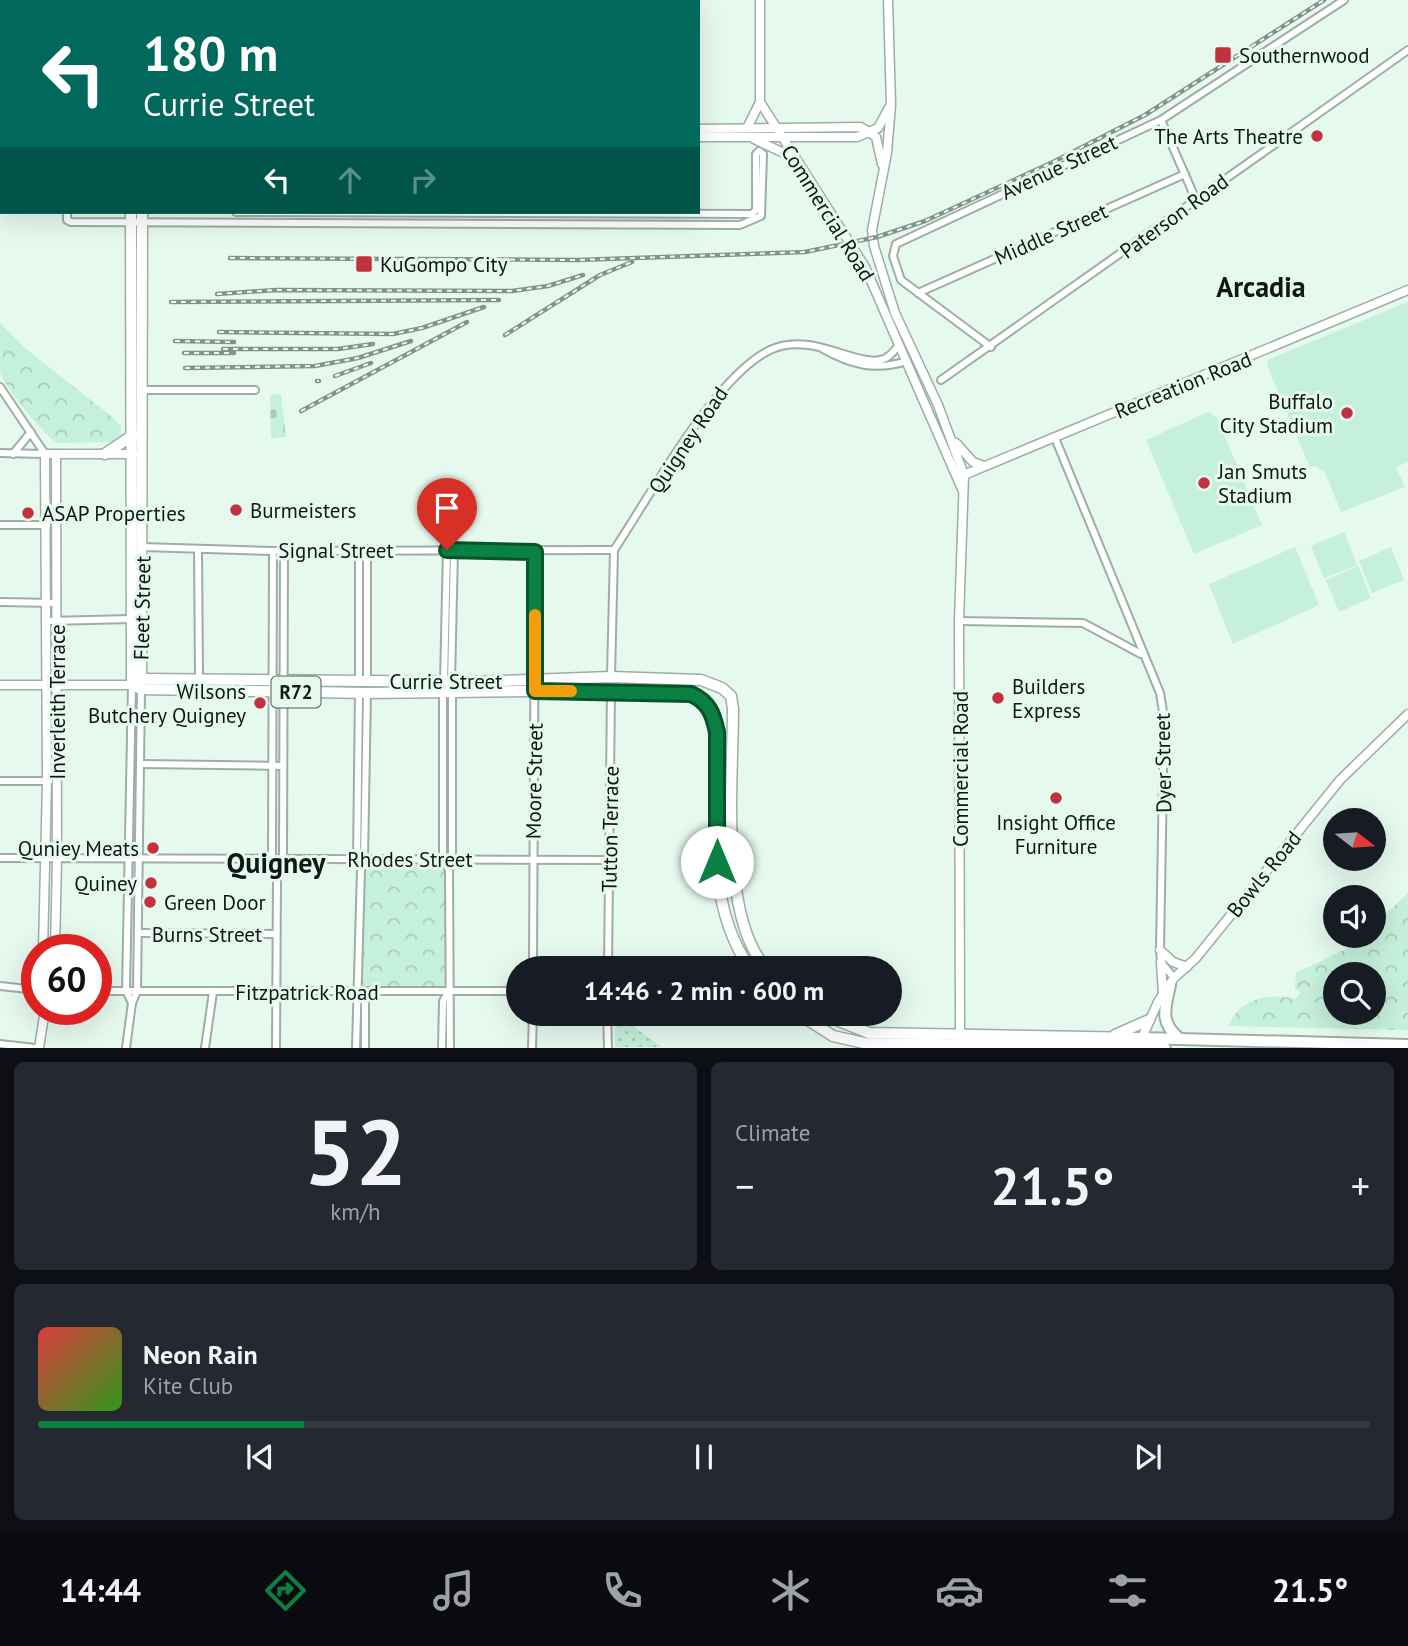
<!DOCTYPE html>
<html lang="en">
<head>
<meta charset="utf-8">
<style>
	body { margin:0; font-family:"PT Sans",sans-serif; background:#242831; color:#f1f3f6; height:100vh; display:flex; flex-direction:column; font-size:26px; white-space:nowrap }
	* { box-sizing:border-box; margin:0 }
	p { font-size:23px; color:#9ea1a6 }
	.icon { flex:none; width:38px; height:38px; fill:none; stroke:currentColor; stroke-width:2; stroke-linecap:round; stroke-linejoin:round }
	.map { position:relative; height:1048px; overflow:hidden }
	.details { display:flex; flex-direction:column; gap:14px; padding:14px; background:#0d0f14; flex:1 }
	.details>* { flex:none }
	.guide { position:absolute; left:0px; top:0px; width:700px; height:214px; box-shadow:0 7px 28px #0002; background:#00695c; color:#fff; overflow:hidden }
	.needle { width:46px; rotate:107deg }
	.tools { position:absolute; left:1323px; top:808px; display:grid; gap:14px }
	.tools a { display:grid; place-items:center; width:63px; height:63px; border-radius:50%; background:#171b24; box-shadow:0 7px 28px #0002; font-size:35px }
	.speed { position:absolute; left:21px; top:934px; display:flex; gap:14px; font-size:35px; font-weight:700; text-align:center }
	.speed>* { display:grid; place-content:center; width:91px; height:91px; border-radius:50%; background:#171b24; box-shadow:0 7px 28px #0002; line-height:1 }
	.speed .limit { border:10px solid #d22; background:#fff; color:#111 }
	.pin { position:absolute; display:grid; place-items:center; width:60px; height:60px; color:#fff; margin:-72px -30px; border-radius:50% 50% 50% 0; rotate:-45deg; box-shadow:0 0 7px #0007 }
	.pin .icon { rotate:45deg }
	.me { position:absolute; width:77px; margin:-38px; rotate:0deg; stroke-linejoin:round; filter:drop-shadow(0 0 5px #0008) }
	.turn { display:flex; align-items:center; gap:24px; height:147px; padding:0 28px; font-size:32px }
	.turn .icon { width:91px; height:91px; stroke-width:2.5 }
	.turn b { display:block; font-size:49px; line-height:60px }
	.lanes { display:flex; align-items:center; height:66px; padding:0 28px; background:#0003; justify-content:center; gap:35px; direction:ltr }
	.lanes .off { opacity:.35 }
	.big { font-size:52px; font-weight:600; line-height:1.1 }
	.details .widget { flex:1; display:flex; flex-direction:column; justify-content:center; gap:10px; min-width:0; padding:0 24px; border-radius:10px; background:#242831 }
	.details .dial { align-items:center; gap:0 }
	.dial b { font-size:91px; line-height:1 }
	.song { display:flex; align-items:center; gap:21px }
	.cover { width:84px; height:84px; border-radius:10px; background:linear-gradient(135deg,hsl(0 70% 55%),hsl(110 70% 35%)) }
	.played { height:7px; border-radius:4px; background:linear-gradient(90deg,#0b8043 20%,#363941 20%) }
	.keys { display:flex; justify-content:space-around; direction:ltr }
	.heat { display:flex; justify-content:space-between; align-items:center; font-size:38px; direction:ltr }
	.details .tiles { flex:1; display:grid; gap:14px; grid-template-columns:1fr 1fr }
	.widget:last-child { grid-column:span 2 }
	.trip { position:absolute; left:506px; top:956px; width:396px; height:70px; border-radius:35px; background:#171b24; box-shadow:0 7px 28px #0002; font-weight:600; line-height:70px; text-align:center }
	.menu { display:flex; height:112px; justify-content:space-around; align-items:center; background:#090b0e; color:#9ea1a6 }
	.menu .icon { width:49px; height:49px }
	.menu .selected { color:#0b8043 }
	.menu b { font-size:32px; color:#f1f3f6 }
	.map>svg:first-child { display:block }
</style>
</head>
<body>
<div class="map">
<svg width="1408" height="1048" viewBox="0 0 1408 1048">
	<defs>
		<pattern id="grass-dots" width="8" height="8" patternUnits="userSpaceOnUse" patternTransform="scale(1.75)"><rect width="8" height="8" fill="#c5f0db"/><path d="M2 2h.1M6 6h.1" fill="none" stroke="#a8cdbb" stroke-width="1.8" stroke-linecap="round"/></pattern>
		<pattern id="forest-crowns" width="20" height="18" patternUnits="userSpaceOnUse" patternTransform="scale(1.75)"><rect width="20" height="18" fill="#c5f0db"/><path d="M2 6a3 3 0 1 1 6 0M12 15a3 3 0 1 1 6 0" fill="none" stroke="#a8cdbb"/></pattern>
		<pattern id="cemetery-stones" width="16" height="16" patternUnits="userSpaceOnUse" patternTransform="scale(1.75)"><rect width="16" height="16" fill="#c5f0db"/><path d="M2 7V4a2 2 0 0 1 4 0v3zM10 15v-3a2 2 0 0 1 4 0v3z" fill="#a8cdbb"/></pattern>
	</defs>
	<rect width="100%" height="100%" fill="#e6f9ef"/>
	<path fill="url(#grass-dots)" d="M615 1013H621L631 1025 662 1047H615Z"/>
	<g fill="url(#forest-crowns)" fill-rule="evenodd">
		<path d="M0 323 26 349 110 415 121 426V434L111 442 58 443C45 437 4 386 0 372 0 358 0 337 0 323Z"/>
		<path d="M373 863 438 864 445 872 446 983 441 988 369 989 362 984 363 872Z"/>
		<path d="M1408 893V1030L1229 1026C1237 999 1270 992 1295 999L1301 993 1295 988 1296 973 1348 948 1355 936H1374V920L1388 912ZM1335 975H1374V1013H1335Z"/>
	</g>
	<path fill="url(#cemetery-stones)" d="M281 394 286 437 271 438 270 395Z"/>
	<g fill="#c5f0db">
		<path d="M1408 302V462L1396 467 1405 487 1341 512 1325 472 1315 466 1310 468 1267 365V360Z"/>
		<path d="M1208 412 1217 418 1262 525 1194 554 1146 440Z"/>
		<path d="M1344 532 1357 565 1324 578 1311 546Z"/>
		<path d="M1295 547 1319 605 1233 644 1209 584Z"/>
		<path d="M1391 547 1404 580 1372 593 1359 561Z"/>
		<path d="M1358 566 1371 598 1339 612 1326 580Z"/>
	</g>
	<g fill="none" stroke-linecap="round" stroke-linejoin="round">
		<g stroke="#9caea5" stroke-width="10">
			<g id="minor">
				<path d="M278 0V2"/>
				<path d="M444 0V2"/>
				<path d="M677 0 678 2"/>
				<path d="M49 2V0"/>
				<path d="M60 2V0"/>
				<path d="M288 2V0"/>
				<path d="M456 2V0"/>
				<path d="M532 2V0"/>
				<path d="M543 2V0"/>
				<path d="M618 2V0"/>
				<path d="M1161 120 1196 200"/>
				<path d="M0 123H2"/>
				<path d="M0 131H2"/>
				<path d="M67 212V220L71 222 740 225 761 216 763 154 759 151 756 154V210L752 214 236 212"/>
				<path d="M918 293 1185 174"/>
				<path d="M991 347 901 280 893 256 896 244 1161 120 1344 0"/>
				<path d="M823 349C851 365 876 371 907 361"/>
				<path d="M941 380 1408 50"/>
				<path d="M0 387 45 454"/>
				<path d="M143 390H255"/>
				<path d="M1055 438 1160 693 1164 718 1160 950 1161 962 1174 978"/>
				<path d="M0 453 45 454"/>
				<path d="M13 454 31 432"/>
				<path d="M0 525H47"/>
				<path d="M142 547 273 551 614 550"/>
				<path d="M198 549 199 678"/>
				<path d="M359 550V681"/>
				<path d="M614 550C650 496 715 376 770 350 812 330 858 369 884 359 891 356 895 350 899 345"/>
				<path d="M273 551 272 859 277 875"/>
				<path d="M0 602 56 603"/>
				<path d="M47 621 132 619"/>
				<path d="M959 621 1083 623 1141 654"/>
				<path d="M611 677 614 550"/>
				<path d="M367 681V549"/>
				<path d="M444 681 447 550"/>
				<path d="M451 681 454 550"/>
				<path d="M132 685 126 991 132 1003"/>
				<path d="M443 693V859L449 870"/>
				<path d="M142 764 283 766"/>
				<path d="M0 781H49"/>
				<path d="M0 858 610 860"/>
				<path d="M357 861 359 693"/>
				<path d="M139 933 275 934"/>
				<path d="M533 968 535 552"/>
				<path d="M608 968 611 690"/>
				<path d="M0 986 37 990"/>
				<path d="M96 991H518"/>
				<path d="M359 992 365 1000V1048"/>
				<path d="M607 1013 608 1048"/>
				<path d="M0 1044 35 1048"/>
				<path d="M126 1048 132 1003 137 991 141 689"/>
				<path d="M205 1048 213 992"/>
				<path d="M276 1048 277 877 283 859 284 551"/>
				<path d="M356 1048 361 869 364 859 367 693"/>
				<path d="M442 1048 443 1001 449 991"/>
				<path d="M450 1048 449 870 452 859V692"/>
				<path d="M532 1048 533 1013"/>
			</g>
		</g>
		<g stroke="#9caea5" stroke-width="11">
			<g id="tertiary">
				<path d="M360 0V2"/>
				<path d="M760 0V102L865 267 962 489"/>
				<path d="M888 0 891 105 887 153 872 230 874 246 895 313 938 405 964 475 959 621 960 1038"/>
				<path d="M370 2V0"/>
				<path d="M747 128 760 102"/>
				<path d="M698 129 861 127 876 137 882 164"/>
				<path d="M698 137H857L878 128 889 108"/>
				<path d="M754 139 790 156"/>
				<path d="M956 443 973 462 984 466"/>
				<path d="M959 477 1408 290"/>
				<path d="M0 685H132"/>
				<path d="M43 950 47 781 45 454H134"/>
				<path d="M55 950 57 858 56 454"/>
				<path d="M1160 950 1173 962 1187 967"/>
				<path d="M1161 962 1163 995"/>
				<path d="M1140 1042 1158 1002 1174 978 1196 958 1340 780 1408 714"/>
				<path d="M39 1048 45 1010"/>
			</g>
		</g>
		<g stroke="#9caea5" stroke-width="13">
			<g id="primary">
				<path d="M135 2V0"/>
				<path d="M147 2V0"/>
				<path d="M131 212 132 685"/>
				<path d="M105 454 133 435"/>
				<path d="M132 685 141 679 472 682 611 677 701 680 722 688 731 696 733 709C733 778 719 916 766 968"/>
				<path d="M132 685 141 689 367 693 611 690 691 694C709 702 713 714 717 732 717 808 703 903 750 968"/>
				<path d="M141 685 142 212"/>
				<path d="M797 1013 833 1036 864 1043 1137 1047"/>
				<path d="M819 1013 869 1033 1142 1038"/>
				<path d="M1115 1035 1149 1020"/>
			</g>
		</g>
		<g stroke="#9caea5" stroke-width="14">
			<g id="trunk">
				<path d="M1170 985C1165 1008 1159 1023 1180 1039"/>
				<path d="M1142 1038 1408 1045"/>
				<path d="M1137 1047 1165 1048"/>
			</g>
		</g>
		<use href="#minor" stroke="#fff" stroke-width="6"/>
		<use href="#tertiary" stroke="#fff" stroke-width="8"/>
		<use href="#primary" stroke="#fff" stroke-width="10"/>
		<use href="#trunk" stroke="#fff" stroke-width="10"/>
		<g stroke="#85928b" stroke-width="4.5">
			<g id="rail">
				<path d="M230 258 578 260 805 252 877 237 925 221 1053 162 1145 115 1324 0"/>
				<path d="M217 294 276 290 512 291 548 286 583 275"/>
				<path d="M171 302 499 300"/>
				<path d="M219 332 393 334 422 328 484 307"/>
				<path d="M505 335 600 275 632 262"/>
				<path d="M175 341 234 342"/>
				<path d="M223 349H338L373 344"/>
				<path d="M184 353H234"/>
				<path d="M185 368 315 366 358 358 411 341"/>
				<path d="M335 376 371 363"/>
				<path d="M317 381H319"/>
				<path d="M301 411 467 322"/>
			</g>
		</g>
		<use href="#rail" stroke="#e6f9ef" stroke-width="2" stroke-dasharray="5" stroke-linecap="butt"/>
	</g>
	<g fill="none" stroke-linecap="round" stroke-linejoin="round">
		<g stroke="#07532c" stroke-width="18">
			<path id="route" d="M447 550 535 552V691L691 694C709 702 713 714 717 732V862"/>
		</g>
		<use href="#route" stroke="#0b8043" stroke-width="12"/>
		<path stroke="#f59e0b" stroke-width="12" d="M535 615V691H571"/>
	</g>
	<g fill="#c23140" stroke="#e6f9ef" stroke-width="2.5">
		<rect x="1214" y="46" width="18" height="18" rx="3.5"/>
		<circle cx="1317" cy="136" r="7"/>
		<rect x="355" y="255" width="18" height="18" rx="3.5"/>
		<circle cx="1347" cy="413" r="7"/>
		<circle cx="1204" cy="483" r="7"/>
		<circle cx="236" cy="510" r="7"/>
		<circle cx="28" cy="513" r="7"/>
		<circle cx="998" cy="698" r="7"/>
		<circle cx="260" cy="703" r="7"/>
		<circle cx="1056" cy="798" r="7"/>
		<circle cx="153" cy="848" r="7"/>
		<circle cx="151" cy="883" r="7"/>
		<circle cx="150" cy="902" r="7"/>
	</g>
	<g text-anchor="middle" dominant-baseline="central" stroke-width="6" stroke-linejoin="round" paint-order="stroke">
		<rect fill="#e6f9ef" stroke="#505a55" stroke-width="2" x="271.5" y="676.5" width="49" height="31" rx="5"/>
		<g font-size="19" font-weight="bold" fill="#101613">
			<text x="296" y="692">R72</text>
		</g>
		<g font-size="21" fill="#101613" stroke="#e6f9ef" text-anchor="start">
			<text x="1239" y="55">Southernwood</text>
			<text x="1303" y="136" text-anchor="end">The Arts Theatre</text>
			<text x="380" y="264">KuGompo City</text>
			<text x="1333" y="401" text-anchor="end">Buffalo<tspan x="1333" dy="24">City Stadium</tspan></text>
			<text x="1218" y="471">Jan Smuts<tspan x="1218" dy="24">Stadium</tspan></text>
			<text x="250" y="510">Burmeisters</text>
			<text x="42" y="513">ASAP Properties</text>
			<text x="1012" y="686">Builders<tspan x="1012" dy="24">Express</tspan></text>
			<text x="246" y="691" text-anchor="end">Wilsons<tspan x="246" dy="24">Butchery Quigney</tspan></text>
			<text x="1056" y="822" text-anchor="middle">Insight Office<tspan x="1056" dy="24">Furniture</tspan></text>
			<text x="139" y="848" text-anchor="end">Quniey Meats</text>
			<text x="137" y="883" text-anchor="end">Quiney</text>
			<text x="164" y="902">Green Door</text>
		</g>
		<g font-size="21" fill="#101613" stroke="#e6f9ef">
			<text transform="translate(1059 167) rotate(-25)">Avenue Street</text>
			<text transform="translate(828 213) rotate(58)">Commercial Road</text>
			<text transform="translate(1174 216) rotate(-36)">Paterson Road</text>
			<text transform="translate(1051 234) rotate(-24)">Middle Street</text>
			<text transform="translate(1183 385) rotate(-22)">Recreation Road</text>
			<text transform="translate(688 440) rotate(-56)">Quigney Road</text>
			<text x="336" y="550">Signal Street</text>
			<text transform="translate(142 608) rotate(-89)">Fleet Street</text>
			<text x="446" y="681">Currie Street</text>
			<text transform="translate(57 702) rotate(-90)">Inverleith Terrace</text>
			<text transform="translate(1163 763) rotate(-91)">Dyer Street</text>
			<text transform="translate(960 769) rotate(-90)">Commercial Road</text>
			<text transform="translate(534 781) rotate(-89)">Moore Street</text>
			<text transform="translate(610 829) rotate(-89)">Tutton Terrace</text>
			<text x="410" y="859">Rhodes Street</text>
			<text transform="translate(1264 874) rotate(-51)">Bowls Road</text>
			<text x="207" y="934">Burns Street</text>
			<text x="307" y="992">Fitzpatrick Road</text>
		</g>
		<g font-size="28" font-weight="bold" fill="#101613" stroke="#e6f9ef">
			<text x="1261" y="286">Arcadia</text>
			<text x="276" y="862">Quigney</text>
		</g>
	</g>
</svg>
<div class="tools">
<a><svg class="needle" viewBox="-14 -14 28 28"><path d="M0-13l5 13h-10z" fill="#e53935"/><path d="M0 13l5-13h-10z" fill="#9ea1a6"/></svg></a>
<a><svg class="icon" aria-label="sound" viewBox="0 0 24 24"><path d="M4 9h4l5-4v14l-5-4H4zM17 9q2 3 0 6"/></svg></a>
<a><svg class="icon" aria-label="search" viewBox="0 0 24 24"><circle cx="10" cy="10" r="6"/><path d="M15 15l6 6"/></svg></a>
</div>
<div class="speed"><div class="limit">60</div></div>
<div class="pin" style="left:447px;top:550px;background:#d93025"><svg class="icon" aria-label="arrive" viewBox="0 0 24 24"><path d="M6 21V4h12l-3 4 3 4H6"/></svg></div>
<svg class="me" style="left:717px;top:862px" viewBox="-20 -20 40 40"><circle r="19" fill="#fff"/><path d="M0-13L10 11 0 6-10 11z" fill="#0b8043"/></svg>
<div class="trip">14:46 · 2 min · 600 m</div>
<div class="guide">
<div class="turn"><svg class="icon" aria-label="left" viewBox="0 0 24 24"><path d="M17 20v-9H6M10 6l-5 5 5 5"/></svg><div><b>180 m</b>Currie Street</div></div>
<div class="lanes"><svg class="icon" aria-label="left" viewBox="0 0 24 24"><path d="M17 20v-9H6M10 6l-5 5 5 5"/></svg><svg class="icon off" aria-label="ahead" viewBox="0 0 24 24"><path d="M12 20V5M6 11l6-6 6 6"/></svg><svg class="icon off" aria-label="right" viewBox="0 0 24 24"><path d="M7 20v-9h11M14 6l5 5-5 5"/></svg></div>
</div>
</div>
<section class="details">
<div class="tiles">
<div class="widget dial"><b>52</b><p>km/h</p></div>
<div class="widget"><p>Climate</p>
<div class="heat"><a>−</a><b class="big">21.5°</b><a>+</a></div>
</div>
<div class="widget">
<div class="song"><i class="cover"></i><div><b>Neon Rain</b><p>Kite Club</p></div></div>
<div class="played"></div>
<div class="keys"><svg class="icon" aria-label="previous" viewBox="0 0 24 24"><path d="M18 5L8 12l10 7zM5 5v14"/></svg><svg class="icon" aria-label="pause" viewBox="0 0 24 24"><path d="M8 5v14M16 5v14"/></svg><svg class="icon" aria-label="next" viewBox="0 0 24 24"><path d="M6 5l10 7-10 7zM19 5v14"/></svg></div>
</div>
</div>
</section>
<nav class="menu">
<b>14:44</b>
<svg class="icon selected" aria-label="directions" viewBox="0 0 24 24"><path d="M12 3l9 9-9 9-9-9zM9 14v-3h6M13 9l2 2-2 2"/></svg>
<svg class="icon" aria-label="music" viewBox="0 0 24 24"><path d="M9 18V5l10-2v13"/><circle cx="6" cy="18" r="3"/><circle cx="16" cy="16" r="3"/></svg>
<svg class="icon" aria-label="phone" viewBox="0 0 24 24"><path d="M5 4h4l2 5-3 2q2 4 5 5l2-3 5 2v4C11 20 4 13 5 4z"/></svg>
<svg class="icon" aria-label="climate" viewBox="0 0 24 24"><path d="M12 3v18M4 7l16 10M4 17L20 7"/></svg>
<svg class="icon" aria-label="car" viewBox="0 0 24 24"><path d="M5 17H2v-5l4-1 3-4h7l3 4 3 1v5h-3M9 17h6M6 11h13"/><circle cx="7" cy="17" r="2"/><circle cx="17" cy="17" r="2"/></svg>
<svg class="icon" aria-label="filters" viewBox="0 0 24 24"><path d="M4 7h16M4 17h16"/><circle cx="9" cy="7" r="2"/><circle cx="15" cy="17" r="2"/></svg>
<b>21.5°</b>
</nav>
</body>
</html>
